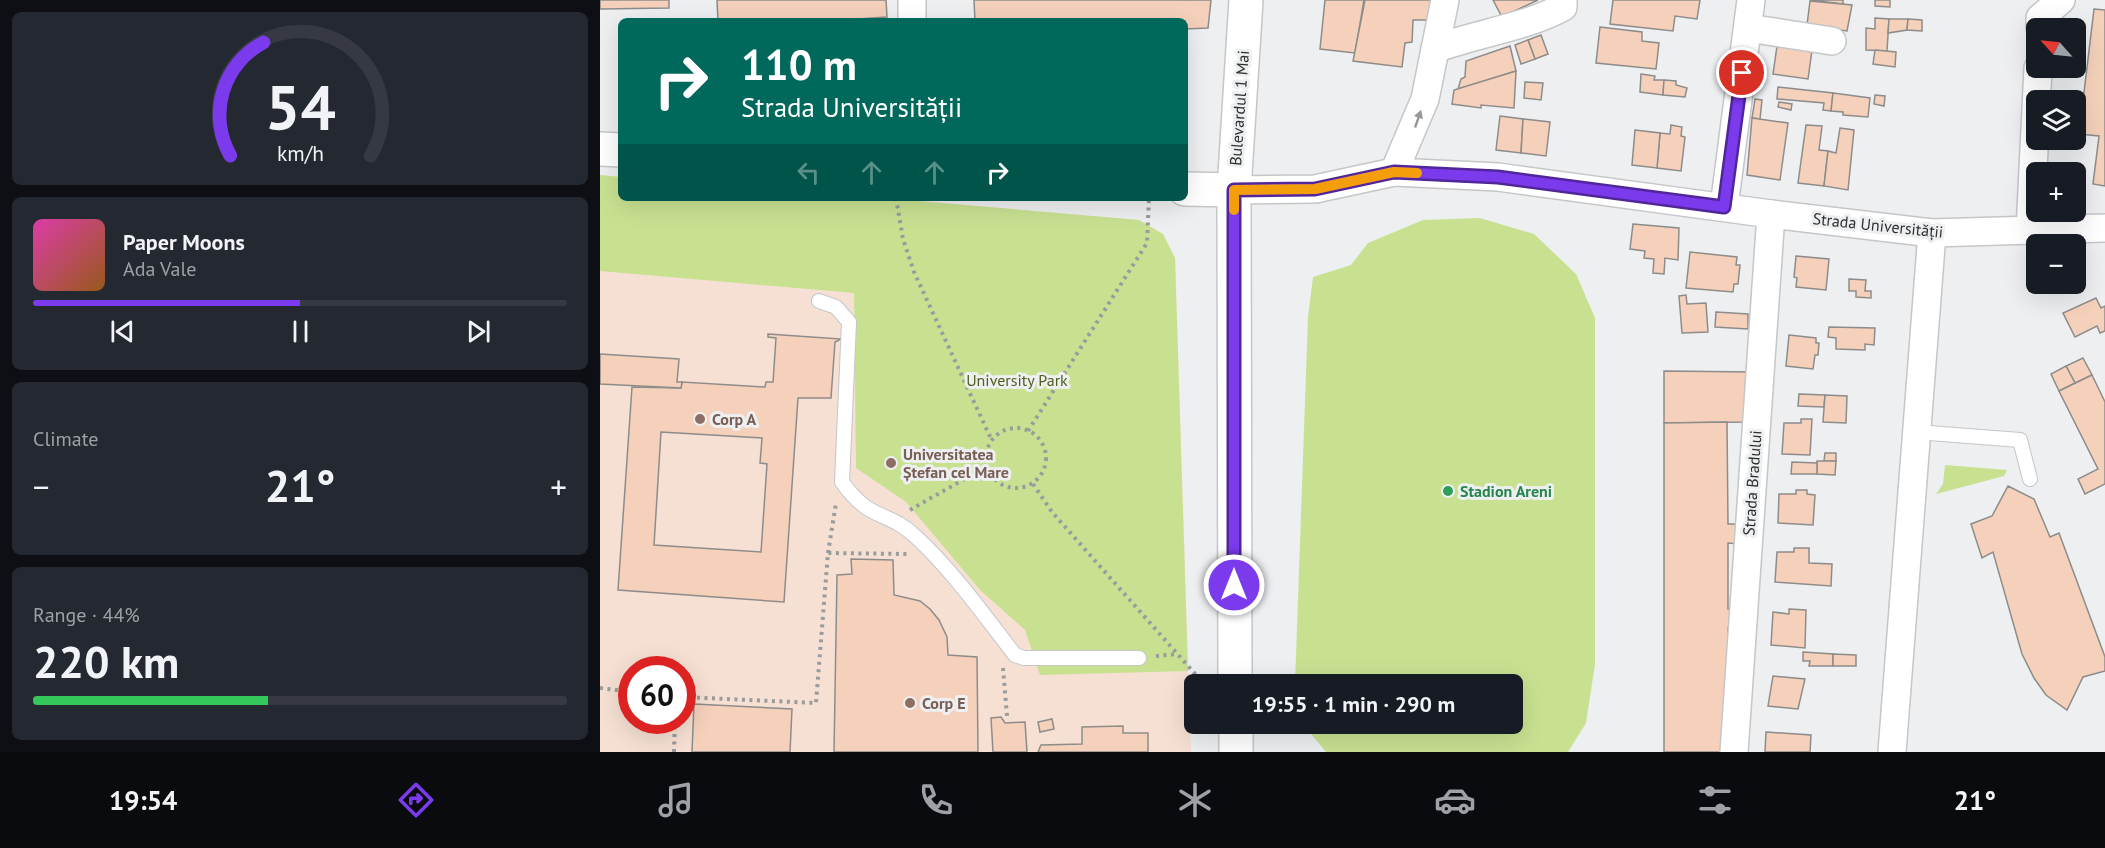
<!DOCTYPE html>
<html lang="en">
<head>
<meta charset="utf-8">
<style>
	body { margin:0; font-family:"PT Sans",sans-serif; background:#242831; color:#f1f3f6; height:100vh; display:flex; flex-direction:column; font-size:22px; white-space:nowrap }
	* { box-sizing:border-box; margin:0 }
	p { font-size:20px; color:#9ea1a6 }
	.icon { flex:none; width:33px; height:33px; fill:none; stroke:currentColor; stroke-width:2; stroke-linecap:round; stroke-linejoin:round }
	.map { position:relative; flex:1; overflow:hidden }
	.sheet { display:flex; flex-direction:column; gap:12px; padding:12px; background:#0d0f14; width:600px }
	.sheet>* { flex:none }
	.guide { position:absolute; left:18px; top:18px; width:570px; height:183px; border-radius:9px; box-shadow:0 6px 24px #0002; background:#00695c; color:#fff; overflow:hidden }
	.needle { width:39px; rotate:297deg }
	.fabs { position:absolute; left:1426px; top:18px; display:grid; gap:12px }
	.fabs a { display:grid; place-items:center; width:60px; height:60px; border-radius:9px; background:#171b24; box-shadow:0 6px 24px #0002; font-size:30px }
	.speed { position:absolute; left:18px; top:656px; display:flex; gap:12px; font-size:30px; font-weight:700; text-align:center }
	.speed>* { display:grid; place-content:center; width:78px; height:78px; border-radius:50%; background:#171b24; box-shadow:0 6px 24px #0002; line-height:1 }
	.speed .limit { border:9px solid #d22; background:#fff; color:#111 }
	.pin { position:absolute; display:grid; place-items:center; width:51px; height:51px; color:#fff; margin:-26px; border:3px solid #fff; border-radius:50%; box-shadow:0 2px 6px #0007 }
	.me { position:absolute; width:66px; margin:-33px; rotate:0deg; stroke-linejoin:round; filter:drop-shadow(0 0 4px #0008) }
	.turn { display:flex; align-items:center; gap:21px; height:126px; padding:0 24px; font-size:27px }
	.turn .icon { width:78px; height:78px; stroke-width:2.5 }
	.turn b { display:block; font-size:42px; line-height:51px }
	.lanes { display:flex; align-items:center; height:57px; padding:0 24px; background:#0003; justify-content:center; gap:30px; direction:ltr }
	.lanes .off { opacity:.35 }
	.big { font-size:45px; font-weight:700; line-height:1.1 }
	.sheet .widget { flex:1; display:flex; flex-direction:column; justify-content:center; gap:9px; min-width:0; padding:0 21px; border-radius:9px; background:#242831 }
	.sheet .dial { align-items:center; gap:0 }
	.dial svg { height:156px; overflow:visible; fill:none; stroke:#363941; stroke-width:7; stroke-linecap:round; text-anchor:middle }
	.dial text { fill:#f1f3f6; stroke:none }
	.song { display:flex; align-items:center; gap:18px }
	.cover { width:72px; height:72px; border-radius:9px; background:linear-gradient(135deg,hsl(320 70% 55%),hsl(30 70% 35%)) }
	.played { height:6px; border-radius:3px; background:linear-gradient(90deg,#7c3aed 50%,#363941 50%) }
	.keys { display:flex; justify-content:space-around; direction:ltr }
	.heat { display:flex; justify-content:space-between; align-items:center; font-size:33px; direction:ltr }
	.charge { height:9px; border-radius:4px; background:linear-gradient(90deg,#34c759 44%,#363941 0) }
	.trip { position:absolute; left:584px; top:674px; width:339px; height:60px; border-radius:9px; background:#171b24; box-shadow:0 6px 24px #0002; font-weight:700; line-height:60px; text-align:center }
	.dock { display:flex; height:96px; justify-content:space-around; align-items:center; background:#090b0e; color:#9ea1a6 }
	.dock .icon { width:42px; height:42px }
	.dock .selected { color:#7c3aed }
	.dock b { font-size:27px; color:#f1f3f6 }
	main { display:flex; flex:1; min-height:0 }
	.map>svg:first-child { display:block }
</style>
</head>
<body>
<main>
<section class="sheet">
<div class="widget dial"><svg viewBox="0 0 100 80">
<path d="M14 69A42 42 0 1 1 86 69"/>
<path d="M14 69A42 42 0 0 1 31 11" stroke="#7c3aed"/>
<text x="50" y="56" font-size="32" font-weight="700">54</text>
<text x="50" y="72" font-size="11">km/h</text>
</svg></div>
<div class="widget">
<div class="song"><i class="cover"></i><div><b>Paper Moons</b><p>Ada Vale</p></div></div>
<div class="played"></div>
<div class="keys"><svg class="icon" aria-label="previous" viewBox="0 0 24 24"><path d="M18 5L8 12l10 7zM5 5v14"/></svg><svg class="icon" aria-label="pause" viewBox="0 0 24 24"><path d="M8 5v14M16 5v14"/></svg><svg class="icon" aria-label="next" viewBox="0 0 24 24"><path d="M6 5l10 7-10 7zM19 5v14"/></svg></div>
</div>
<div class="widget"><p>Climate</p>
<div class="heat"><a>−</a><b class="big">21°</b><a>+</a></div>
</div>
<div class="widget"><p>Range · 44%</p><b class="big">220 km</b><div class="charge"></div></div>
</section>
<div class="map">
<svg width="1505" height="752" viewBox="0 0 1505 752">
	<rect width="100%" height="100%" fill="#edeff1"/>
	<path fill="#f6e0d3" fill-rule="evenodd" d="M0 175 21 177V198H284L539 220 563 234 575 258 591 752H0ZM32 669H82V720H32Z"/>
	<g fill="#c8e191">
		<path d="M0 175 21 177V198H284L539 220 563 234 575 258 588 671 440 675 425 630 380 590 306 502 256 468 254 293 0 271Z"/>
		<path d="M880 218 934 234 976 274 995 318V664L986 723 968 752H726L702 723H912V684H695L708 317 713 277 751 265 768 243 823 220Z"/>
		<path d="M1345 465 1407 470 1404 476 1336 494 1343 484Z"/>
	</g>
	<g fill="#f5d1bb" stroke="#8e8c8a" stroke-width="1.5" fill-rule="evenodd">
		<path d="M0 0H69V8L0 9Z"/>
		<path d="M117 0H286L287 17 228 21H118Z"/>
		<path d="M374 0H611L608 28 585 29V21H375Z"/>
		<path d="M725 0H764L755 53 720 49Z"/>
		<path d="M765 0H841L838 20H813L812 42 805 43 802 67 753 61Z"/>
		<path d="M893 0H938L902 17Z"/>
		<path d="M1013 0H1100L1097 19 1075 16 1073 31 1010 24Z"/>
		<path d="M1210 0H1243V4Z"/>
		<path d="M1275 0H1290V7L1275 6Z"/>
		<path d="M1210 1 1252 5 1247 31 1207 25Z"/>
		<path d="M1494 9 1505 10V186L1493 184 1499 136 1479 134Z"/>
		<path d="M1275 18 1289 19 1287 51 1266 50V28L1275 29Z"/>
		<path d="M1289 19H1308L1307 30 1288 33Z"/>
		<path d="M1308 19 1322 20V31L1307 30Z"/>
		<path d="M1000 27 1042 32V41L1059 43 1056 69 996 63Z"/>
		<path d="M941 35 948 54 935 59 928 40Z"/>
		<path d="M1178 39 1213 43 1208 79 1173 74Z"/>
		<path d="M928 40 935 59 921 64 915 45Z"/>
		<path d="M910 46 916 71 858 89 861 79 865 77 866 61Z"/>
		<path d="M1275 50 1296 52 1295 67 1273 64Z"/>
		<path d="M916 71 914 108 881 105V108L852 104 854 90Z"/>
		<path d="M1041 74 1055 76 1054 80H1064L1063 95 1040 92Z"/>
		<path d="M1064 80 1076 81V85L1087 88 1085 97 1063 95Z"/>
		<path d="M925 82 943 83 941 100 924 98Z"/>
		<path d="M1178 87 1233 93 1231 111 1223 110 1224 103 1177 99Z"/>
		<path d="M1233 93 1270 98 1268 117 1243 115V112L1231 111Z"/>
		<path d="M1275 95 1285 96 1284 106 1274 104Z"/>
		<path d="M1155 99 1162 100 1160 119 1152 118Z"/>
		<path d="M1179 102 1192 104 1191 110 1178 107Z"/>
		<path d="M900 116 923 119 921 153 896 150Z"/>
		<path d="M1152 118 1188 123 1180 180 1147 175Z"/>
		<path d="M923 119 950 122 946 156 921 153Z"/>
		<path d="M1071 125 1082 127 1081 136 1085 137 1081 171 1057 168 1060 133 1070 134Z"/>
		<path d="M1206 125 1222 126 1219 150 1228 151 1224 186 1198 183Z"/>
		<path d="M1240 128 1254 130 1248 190 1224 186 1228 151 1236 153Z"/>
		<path d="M1035 130 1060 133 1057 168 1032 165Z"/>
		<path d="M1033 224 1079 228 1078 260 1065 258 1064 274 1053 273 1054 259 1044 258 1045 251 1030 249Z"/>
		<path d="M1090 252 1137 257 1136 265H1140L1138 284H1134L1133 292 1086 288Z"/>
		<path d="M1196 256 1229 259 1226 290 1196 287 1197 278 1194 277Z"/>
		<path d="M1249 279 1266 280 1265 291H1271V298L1256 297V291H1249Z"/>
		<path d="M1086 295 1087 304 1106 303 1108 332 1082 333 1079 296Z"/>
		<path d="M1496 298 1501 308 1505 306V331L1500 333 1497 326 1475 337 1463 313Z"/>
		<path d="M1116 312 1148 314V329L1115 327Z"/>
		<path d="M1229 327 1275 328 1274 345 1265 344V350L1236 349V338L1228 337Z"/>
		<path d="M168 334 241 339 235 342 231 398H198L184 602 18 590 32 387 81 388 82 382 165 387 166 382H173L176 338 168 337ZM61 432 162 438 160 463 167 464 161 552 54 545Z"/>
		<path d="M1189 335 1216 338V343H1219L1218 355H1215L1213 369 1186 366Z"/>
		<path d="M0 354 79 359 77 382H82L81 388 0 384Z"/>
		<path d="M1483 358 1492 375 1475 383 1466 366Z"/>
		<path d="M1466 366 1475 383 1459 391 1451 374Z"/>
		<path d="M1064 371 1154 372 1146 422 1064 423Z"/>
		<path d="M1492 375 1505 402V484L1485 494 1478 479 1498 469 1459 391Z"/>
		<path d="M1199 394 1225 395 1224 407 1198 406Z"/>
		<path d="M1225 395 1247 396 1246 423 1223 422Z"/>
		<path d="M1201 419H1212L1210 455 1182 454 1184 423H1201Z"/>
		<path d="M1127 422 1128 524H1138L1139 544 1128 543V609H1138V628H1128V752H1064V423Z"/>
		<path d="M1225 453H1236V461H1224Z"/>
		<path d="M1217 461H1236L1235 475 1217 474Z"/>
		<path d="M1192 462 1217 463V474H1191Z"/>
		<path d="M1408 486 1434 499 1450 537 1459 533 1505 657V671L1483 677 1467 710 1446 695 1434 678 1422 654 1393 552 1382 558 1371 524 1392 516Z"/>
		<path d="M1196 490H1207V494L1215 495 1213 525 1178 523 1179 494H1196Z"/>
		<path d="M1194 548H1209V563L1232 564 1231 586 1175 582 1177 552H1194Z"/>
		<path d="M251 559 293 560 294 595 320 601 330 609 339 620 347 637 348 655 377 657 378 752H234L237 575 252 574Z"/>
		<path d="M1189 609 1206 610 1205 648 1171 645 1173 612 1189 614Z"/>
		<path d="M1203 652 1233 654V666H1209L1210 661H1203Z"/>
		<path d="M1233 654 1256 655V666H1233Z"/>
		<path d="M1173 676 1205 679 1198 709 1168 706Z"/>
		<path d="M94 704 192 709 190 752H92Z"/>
		<path d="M401 717 405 723 425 722 427 752H393L391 718Z"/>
		<path d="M452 719 454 729 440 732 438 722Z"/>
		<path d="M523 726V733H548V752H438L441 745 482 744V727Z"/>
		<path d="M1166 732 1211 735 1210 752H1165Z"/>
	</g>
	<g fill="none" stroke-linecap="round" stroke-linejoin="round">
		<g stroke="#c4c6c8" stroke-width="16">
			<g id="lane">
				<path d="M219 301 236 307 249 322 242 482C249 492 257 501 267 508 285 519 297 519 315 536 353 571 384 615 415 655L424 658H539"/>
				<path d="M1316 432 1420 440 1430 479"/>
			</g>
		</g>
		<g stroke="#c4c6c8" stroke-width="30">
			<g id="street">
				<path d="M312 21V0"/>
				<path d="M1148 28 1232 41"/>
				<path d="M1440 28V18L1461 0"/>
				<path d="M835 49C877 33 924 28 963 7V0"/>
				<path d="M794 172 825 99 845 0"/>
				<path d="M634 190 715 189 794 172 898 177 1171 214 1332 233 1505 228"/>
				<path d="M1124 207 1151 0"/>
				<path d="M1430 231 1438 68"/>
				<path d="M1134 752 1171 214"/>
				<path d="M1292 752 1332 233"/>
			</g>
		</g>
		<g stroke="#c4c6c8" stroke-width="36">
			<g id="secondary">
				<path d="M0 149 21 150"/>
				<path d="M585 189 634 190"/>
			</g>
		</g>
		<g stroke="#c4c6c8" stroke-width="36">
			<g id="primary">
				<path d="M635 684 634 190 646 0"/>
				<path d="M636 723V752"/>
			</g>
		</g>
		<g stroke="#999b9c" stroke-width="4" stroke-dasharray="3 4.5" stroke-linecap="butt">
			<path d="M296 198 303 239 314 272 392 441"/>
			<circle cx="416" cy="458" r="30"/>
			<path d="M428 431 547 243 549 198"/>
			<path d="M433 484 452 512 604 684"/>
			<path d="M310 510 387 466"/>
			<path d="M228 553 236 503"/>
			<path d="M556 656 578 654"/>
			<path d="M403 668 407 716"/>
			<path d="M0 688 32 692"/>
			<path d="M82 697 216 703 228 553 307 554"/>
			<path d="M74 752 75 720"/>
		</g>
		<use href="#lane" stroke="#fff" stroke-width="14"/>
		<use href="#street" stroke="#fff" stroke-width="27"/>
		<use href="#secondary" stroke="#fff" stroke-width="33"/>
		<use href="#primary" stroke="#fff" stroke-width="33"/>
	</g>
	<defs><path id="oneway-solid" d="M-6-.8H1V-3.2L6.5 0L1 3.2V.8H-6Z" transform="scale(1.5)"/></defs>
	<use fill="#969797" href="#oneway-solid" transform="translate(818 119) rotate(-71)"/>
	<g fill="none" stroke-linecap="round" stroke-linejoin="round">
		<g stroke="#51269a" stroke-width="15">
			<path id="route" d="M634 585V190L715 189 794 172 898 177 1124 207 1142 73"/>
		</g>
		<use href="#route" stroke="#7c3aed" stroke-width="10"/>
		<path stroke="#f59e0b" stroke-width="10" d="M634 210V190L715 189 794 172 817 173"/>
	</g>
	<g fill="#8d6e63" stroke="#edeff1" stroke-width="2">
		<circle cx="100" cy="419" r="6"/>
		<circle cx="291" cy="463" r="6"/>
		<circle cx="310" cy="703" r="6"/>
	</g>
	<circle fill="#2e9e5b" stroke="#edeff1" stroke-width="2" cx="848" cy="491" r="6"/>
	<g text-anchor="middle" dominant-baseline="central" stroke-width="6" stroke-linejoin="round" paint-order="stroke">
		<g font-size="16" fill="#2e2f2f" stroke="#edeff1">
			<text transform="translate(639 108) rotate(-86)">Bulevardul 1 Mai</text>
			<text transform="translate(1278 225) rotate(6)">Strada Universității</text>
			<text transform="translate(1152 483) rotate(-86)">Strada Bradului</text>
		</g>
		<g font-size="16" fill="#4e5f1c" stroke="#edeff1">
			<text x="417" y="380">University Park</text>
		</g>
		<g font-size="16" font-weight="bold" fill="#785e54" stroke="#edeff1" text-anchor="start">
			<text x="112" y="419">Corp A</text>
			<text x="303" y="454">Universitatea<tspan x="303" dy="18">Ștefan cel Mare</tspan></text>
			<text x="322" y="703">Corp E</text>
		</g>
		<g font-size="16" font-weight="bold" fill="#27864d" stroke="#edeff1" text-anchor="start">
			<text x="860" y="491">Stadion Areni</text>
		</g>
	</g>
</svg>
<div class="fabs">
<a><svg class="needle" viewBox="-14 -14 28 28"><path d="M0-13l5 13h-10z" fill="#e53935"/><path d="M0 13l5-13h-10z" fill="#9ea1a6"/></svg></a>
<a><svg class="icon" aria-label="layers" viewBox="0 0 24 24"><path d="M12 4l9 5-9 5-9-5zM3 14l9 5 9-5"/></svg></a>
<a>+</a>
<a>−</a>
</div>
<div class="speed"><div class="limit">60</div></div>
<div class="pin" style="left:1142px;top:73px;background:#d93025"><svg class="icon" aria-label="arrive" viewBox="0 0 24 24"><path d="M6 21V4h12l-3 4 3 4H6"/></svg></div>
<svg class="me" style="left:634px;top:585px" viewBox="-20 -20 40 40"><circle r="17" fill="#7c3aed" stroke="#fff" stroke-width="3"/><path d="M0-11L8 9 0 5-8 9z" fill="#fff"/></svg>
<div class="trip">19:55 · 1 min · 290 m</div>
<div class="guide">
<div class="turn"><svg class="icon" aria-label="right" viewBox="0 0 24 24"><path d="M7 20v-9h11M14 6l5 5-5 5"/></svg><div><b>110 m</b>Strada Universității</div></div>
<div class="lanes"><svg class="icon off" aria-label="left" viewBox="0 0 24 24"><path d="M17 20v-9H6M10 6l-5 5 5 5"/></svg><svg class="icon off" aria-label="ahead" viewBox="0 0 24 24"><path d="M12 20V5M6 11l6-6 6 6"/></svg><svg class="icon off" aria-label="ahead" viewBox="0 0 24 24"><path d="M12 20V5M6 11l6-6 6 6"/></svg><svg class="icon" aria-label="right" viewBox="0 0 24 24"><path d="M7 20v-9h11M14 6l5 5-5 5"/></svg></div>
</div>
</div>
</main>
<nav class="dock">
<b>19:54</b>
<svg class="icon selected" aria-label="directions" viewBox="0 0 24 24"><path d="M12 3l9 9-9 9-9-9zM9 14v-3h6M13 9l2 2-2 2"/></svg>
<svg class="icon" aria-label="music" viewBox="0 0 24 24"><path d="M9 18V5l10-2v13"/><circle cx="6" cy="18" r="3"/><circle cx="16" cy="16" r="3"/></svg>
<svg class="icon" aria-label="phone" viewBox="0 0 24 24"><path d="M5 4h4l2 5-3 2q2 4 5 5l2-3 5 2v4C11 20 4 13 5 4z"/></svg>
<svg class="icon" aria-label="climate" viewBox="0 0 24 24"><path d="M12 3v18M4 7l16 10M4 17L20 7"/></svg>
<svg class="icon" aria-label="car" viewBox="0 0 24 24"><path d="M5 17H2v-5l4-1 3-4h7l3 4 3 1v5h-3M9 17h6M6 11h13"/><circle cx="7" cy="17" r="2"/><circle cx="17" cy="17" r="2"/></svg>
<svg class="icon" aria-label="filters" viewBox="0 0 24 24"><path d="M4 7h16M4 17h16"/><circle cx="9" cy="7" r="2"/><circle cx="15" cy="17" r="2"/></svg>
<b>21°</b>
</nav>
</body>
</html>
